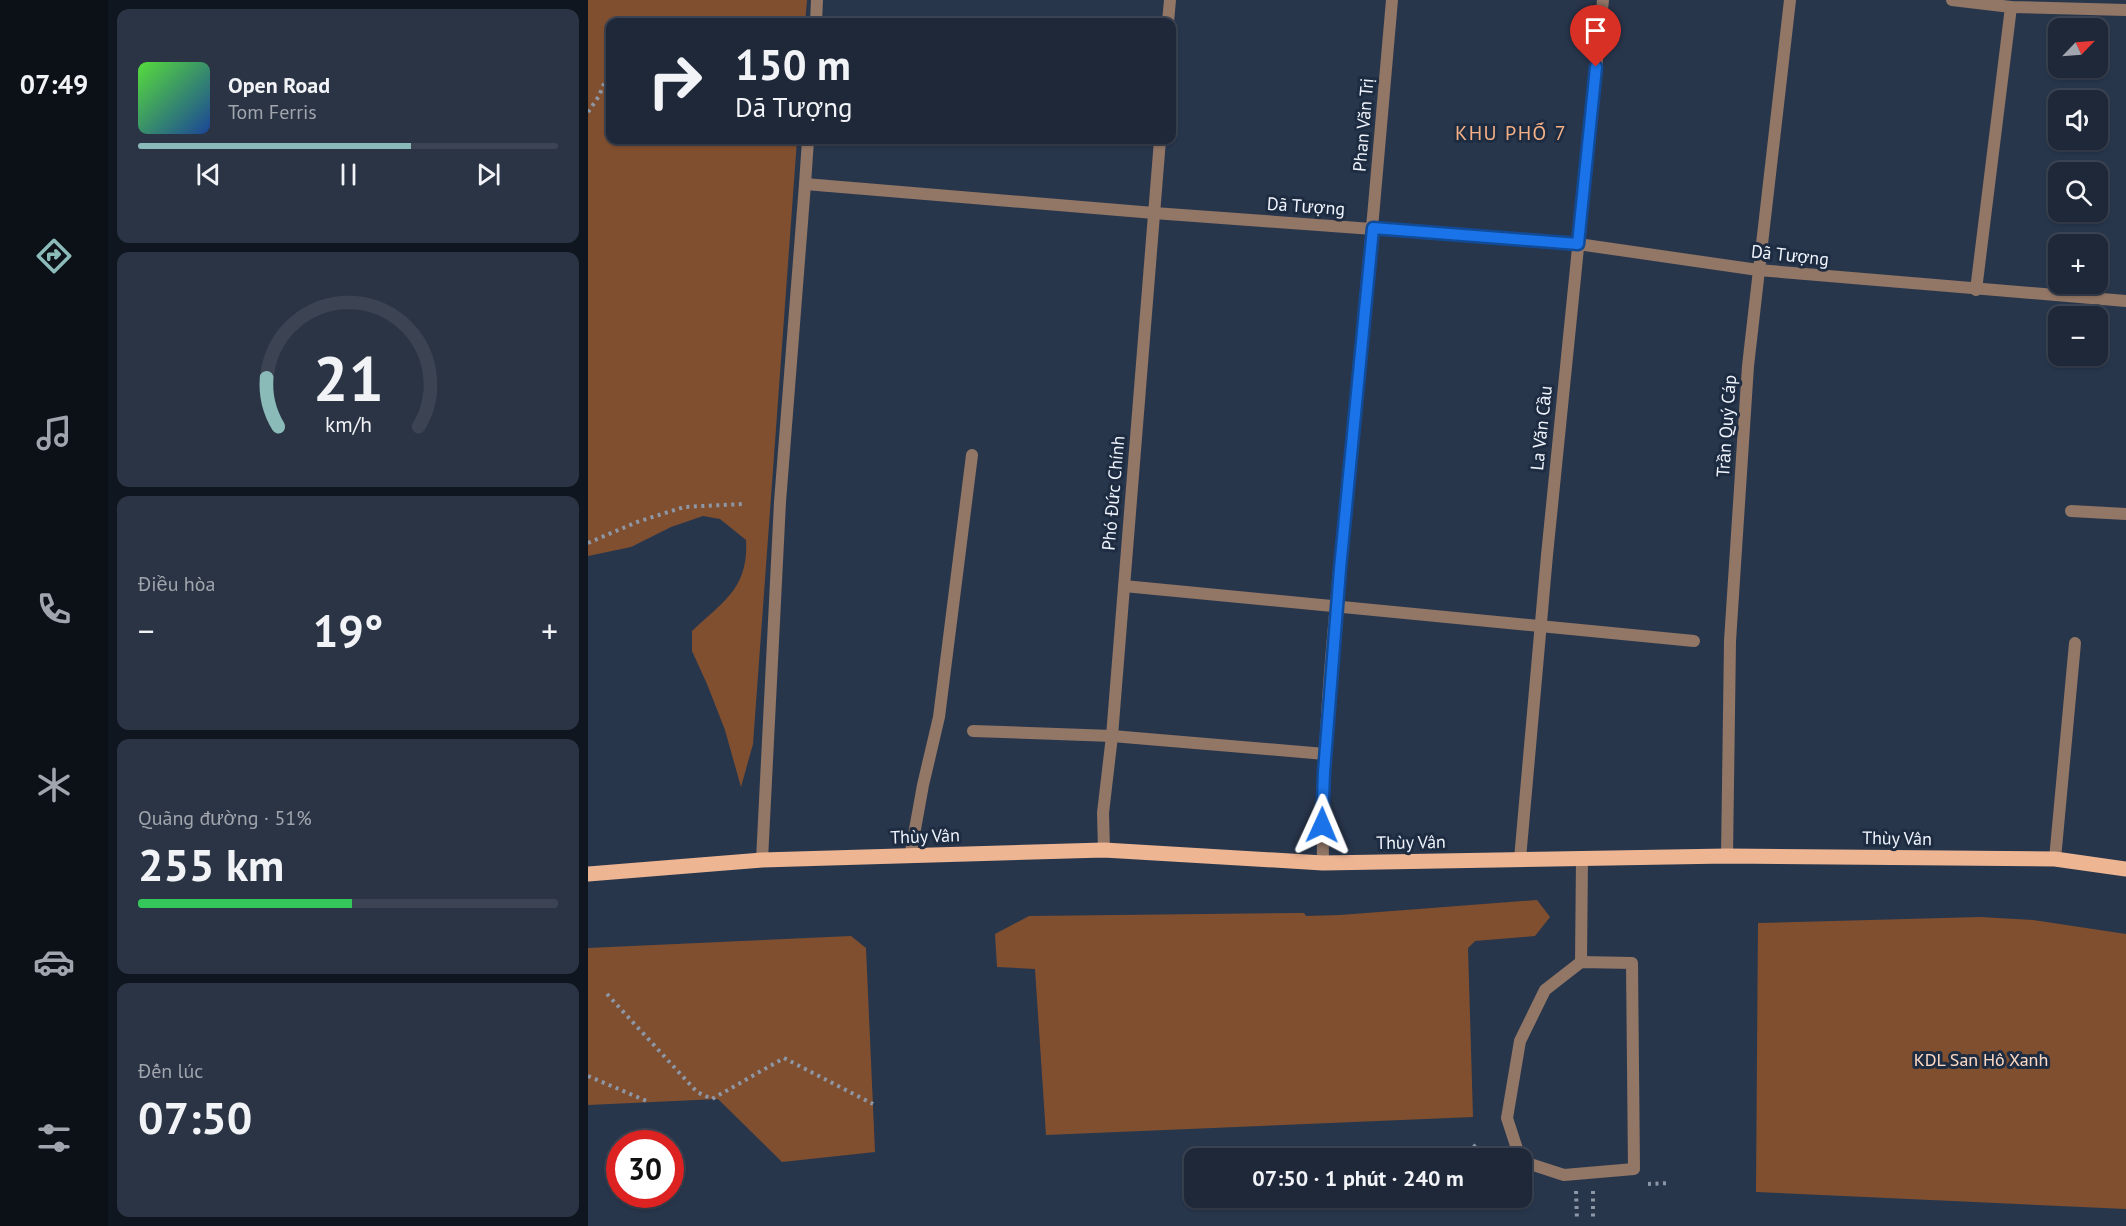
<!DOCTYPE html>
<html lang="vi">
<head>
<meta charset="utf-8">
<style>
	body { margin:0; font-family:"PT Sans",sans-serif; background:#2b3444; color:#f1f3f6; height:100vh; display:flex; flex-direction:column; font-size:22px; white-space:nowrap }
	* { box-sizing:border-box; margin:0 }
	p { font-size:20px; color:#a1a6ae }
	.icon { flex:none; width:33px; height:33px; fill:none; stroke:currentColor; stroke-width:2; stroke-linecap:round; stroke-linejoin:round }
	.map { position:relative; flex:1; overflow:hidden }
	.panel { display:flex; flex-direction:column; gap:9px; padding:9px; background:#10161f; width:480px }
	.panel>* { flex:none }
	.hud { position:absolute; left:18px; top:18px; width:570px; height:126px; border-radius:12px; box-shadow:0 2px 4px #0004,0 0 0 2px #3c4453; background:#1e2839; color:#f1f3f6; overflow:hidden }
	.needle { width:39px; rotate:65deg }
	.fabs { position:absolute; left:1460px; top:18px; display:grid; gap:12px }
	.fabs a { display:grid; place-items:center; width:60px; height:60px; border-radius:12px; background:#1e2839; box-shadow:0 2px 4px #0004,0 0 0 2px #3c4453; font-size:30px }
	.speed { position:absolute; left:18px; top:1130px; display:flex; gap:12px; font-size:30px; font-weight:700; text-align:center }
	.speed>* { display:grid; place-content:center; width:78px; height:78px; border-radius:50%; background:#1e2839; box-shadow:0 2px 4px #0004,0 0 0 2px #3c4453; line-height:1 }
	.speed .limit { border:9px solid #d22; background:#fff; color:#111 }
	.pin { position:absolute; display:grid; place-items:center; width:51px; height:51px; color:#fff; margin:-62px -26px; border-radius:50% 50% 50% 0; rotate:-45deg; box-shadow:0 0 6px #0007 }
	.pin .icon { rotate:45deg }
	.me { position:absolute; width:66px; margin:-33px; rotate:1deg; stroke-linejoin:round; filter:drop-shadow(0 0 4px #0008) }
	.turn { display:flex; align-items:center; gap:21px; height:126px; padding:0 30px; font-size:27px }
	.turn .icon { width:78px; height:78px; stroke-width:2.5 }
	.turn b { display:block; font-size:42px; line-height:51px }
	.big { font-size:45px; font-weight:700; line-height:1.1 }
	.panel .card { flex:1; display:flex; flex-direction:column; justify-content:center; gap:9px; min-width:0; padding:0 21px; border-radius:12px; background:#2b3444 }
	.panel .dial { align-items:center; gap:0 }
	.dial svg { height:156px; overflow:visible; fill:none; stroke:#3c4453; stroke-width:7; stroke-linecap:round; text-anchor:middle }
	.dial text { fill:#f1f3f6; stroke:none }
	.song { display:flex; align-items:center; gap:18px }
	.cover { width:72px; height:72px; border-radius:9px; background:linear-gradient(135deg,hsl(110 70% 55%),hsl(220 70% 35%)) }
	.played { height:6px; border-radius:3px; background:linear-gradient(90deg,#8bbbb9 65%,#3c4453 65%) }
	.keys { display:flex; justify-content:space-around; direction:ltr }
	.heat { display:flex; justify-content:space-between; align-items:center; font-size:33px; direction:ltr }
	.charge { height:9px; border-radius:4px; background:linear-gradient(90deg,#34c759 51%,#3c4453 0) }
	.trip { position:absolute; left:596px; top:1148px; width:348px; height:60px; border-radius:12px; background:#1e2839; box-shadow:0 2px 4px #0004,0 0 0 2px #3c4453; font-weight:700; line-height:60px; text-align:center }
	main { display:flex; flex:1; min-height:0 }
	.dock { display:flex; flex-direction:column; width:108px; justify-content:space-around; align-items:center; background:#0c1017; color:#a1a6ae }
	.dock .icon { width:42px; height:42px }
	.dock .on { color:#8bbbb9 }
	.dock b { font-size:27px; color:#f1f3f6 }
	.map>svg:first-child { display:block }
</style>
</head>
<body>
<main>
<nav class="dock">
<b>07:49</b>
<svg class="icon on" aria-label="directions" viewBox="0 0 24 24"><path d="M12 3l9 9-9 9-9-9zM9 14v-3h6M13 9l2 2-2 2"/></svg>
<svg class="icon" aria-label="music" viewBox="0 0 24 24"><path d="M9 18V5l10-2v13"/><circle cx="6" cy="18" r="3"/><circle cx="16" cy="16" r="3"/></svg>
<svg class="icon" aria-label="phone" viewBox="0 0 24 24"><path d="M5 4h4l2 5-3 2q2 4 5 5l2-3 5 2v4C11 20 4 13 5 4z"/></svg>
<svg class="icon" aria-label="climate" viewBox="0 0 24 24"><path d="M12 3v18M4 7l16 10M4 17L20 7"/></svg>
<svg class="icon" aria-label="car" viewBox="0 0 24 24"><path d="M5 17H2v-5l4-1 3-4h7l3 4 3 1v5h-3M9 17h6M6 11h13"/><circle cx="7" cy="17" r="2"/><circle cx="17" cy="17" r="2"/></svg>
<svg class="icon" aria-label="filters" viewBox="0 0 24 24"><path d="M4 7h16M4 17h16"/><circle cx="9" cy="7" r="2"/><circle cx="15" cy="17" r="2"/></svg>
</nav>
<section class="panel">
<div class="card">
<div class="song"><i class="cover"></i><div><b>Open Road</b><p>Tom Ferris</p></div></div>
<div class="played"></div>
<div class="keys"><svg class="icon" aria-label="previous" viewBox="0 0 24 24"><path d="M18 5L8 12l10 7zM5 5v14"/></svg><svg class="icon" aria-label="pause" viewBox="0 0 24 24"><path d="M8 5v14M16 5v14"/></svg><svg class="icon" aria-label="next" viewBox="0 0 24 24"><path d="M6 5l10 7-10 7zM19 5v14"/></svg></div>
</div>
<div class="card dial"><svg viewBox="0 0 100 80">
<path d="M14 69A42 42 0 1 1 86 69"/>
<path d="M14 69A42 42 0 0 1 8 44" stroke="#8bbbb9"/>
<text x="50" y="56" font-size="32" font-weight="700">21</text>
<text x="50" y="72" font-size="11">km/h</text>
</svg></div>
<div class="card"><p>Điều hòa</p>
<div class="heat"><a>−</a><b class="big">19°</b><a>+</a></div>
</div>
<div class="card"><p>Quãng đường · 51%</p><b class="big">255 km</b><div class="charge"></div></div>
<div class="card"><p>Đến lúc</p><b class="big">07:50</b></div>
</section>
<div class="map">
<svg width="1538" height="1226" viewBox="0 0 1538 1226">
	<rect width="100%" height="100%" fill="#28364c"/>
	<g fill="#804f2f">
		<path d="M0 0H219L217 22H22V140H209L165 744 153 787 137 730 119 684 104 651V631C135 602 161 588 158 540L132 519 115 516 83 527 43 547 0 556Z"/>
		<path d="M949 900 962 917 947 936 887 941 880 948 885 1117 458 1135 447 969 409 967 407 934 441 916 716 913 718 916 752 915Z"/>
		<path d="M1392 917 1445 920 1538 934V1209L1168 1192 1170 923Z"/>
		<path d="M263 936 278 948 287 1152 194 1162 130 1099 0 1105V948Z"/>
	</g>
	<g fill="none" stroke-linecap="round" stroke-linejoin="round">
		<g stroke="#8d97a6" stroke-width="4" stroke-dasharray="3 4.5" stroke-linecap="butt">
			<path d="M44 22 46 17"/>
			<path d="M0 112 11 96 22 69"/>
			<path d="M0 543 49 522 96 507 155 504"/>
			<path d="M19 994 109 1092 124 1099 196 1058 285 1104"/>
			<path d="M0 1076 61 1102"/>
			<path d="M885 1145 899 1158"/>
			<path d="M1060 1184 1082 1183"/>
			<path d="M988 1191 989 1220"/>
			<path d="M1005 1191V1220"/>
		</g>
		<g stroke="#927666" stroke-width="12">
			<path d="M1483 511 1538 514"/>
			<path d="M322 857 335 785 351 717 384 455"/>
			<path d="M1467 859 1487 643"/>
			<path d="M174 860 192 502 217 184"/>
			<path d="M993 962 994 858"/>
			<path d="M932 1158 919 1118 932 1041 957 990 993 962 1044 963 1046 1169 976 1175 933 1161"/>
		</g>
		<g stroke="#927666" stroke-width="12">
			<path d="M1364 0 1423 7 1538 10"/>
			<path d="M228 22 229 0"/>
			<path d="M580 22 582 0"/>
			<path d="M220 140 217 184 566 213 990 244 1170 270 1538 301"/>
			<path d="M1388 290 1423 7"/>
			<path d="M536 586 1106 641"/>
			<path d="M385 731 524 736 737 754"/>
			<path d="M516 850 515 813 524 736 572 140"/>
			<path d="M1139 856 1142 641 1160 366 1202 0"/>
			<path d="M932 859 959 555 1015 0"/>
			<path d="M735 863C733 730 749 593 762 461 777 307 791 154 804 0"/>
		</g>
		<path stroke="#eeb593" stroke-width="15" d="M0 874 174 860 516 850 735 863 1139 856 1467 859 1538 869"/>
	</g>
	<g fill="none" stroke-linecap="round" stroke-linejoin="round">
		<g stroke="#114b97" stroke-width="15">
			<path id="route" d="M734 825 736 772 752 569 785 228 990 244 1008 67"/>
		</g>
		<use href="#route" stroke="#1a73e8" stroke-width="10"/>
	</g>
	<g text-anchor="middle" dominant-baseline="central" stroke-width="6" stroke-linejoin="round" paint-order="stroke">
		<g font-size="18" fill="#eff4fd" stroke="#1e2c42">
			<text transform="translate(775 125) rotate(-85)">Phan Văn Trị</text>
			<text transform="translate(718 206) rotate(4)">Dã Tượng</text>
			<text transform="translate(1202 255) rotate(6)">Dã Tượng</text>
			<text transform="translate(1138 426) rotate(-86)">Trần Quý Cáp</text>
			<text transform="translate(953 428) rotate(-84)">La Văn Cầu</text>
			<text transform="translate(525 493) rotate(-85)">Phó Đức Chính</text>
			<text transform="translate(337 836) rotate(-2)">Thùy Vân</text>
			<text transform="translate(1309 838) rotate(1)">Thùy Vân</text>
			<text transform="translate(823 842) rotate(-1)">Thùy Vân</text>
		</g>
		<g font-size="18" fill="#fedac4" stroke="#1e2c42">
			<text x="1393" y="1059">KDL San Hô Xanh</text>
		</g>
		<g font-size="20" letter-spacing="1.5" fill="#f7b186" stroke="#1e2c42">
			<text x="923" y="133">KHU PHỐ 7</text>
		</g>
	</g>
</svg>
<div class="fabs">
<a><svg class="needle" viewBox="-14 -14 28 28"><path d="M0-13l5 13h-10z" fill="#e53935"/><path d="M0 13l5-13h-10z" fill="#a1a6ae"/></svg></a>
<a><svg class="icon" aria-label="sound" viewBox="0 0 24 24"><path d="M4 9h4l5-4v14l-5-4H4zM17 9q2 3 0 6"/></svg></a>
<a><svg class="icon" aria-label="search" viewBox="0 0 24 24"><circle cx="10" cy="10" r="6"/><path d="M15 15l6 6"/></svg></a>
<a>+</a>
<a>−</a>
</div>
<div class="speed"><div class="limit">30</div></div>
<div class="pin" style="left:1008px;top:67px;background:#d93025"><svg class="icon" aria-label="arrive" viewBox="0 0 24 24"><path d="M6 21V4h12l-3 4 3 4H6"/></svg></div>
<svg class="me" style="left:734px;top:825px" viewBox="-20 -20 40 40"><path d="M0-17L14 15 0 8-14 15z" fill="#1a73e8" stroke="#fff" stroke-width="4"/></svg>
<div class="trip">07:50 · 1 phút · 240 m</div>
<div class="hud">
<div class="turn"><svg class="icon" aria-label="right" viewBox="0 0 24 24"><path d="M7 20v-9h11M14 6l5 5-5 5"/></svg><div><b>150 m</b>Dã Tượng</div></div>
</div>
</div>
</main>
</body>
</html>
